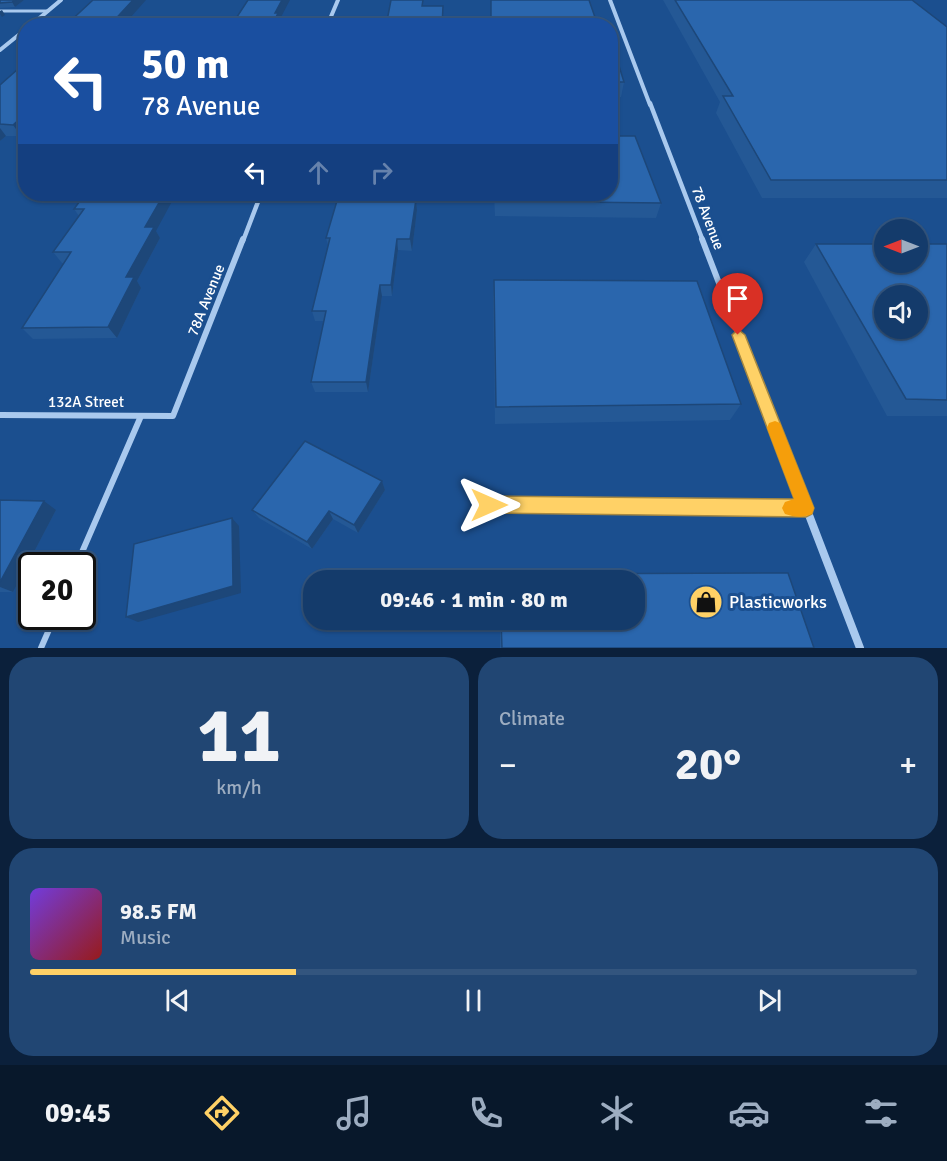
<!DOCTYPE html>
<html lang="en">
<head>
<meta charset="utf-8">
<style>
	body { margin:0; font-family:Signika,sans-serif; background:#214673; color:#f1f3f6; height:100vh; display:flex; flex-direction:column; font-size:22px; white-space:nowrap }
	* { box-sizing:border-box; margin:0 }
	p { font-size:20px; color:#9dadc1 }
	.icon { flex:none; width:33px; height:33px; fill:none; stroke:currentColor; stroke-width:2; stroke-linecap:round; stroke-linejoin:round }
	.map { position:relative; height:648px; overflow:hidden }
	.drawer { display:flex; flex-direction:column; gap:9px; padding:9px; background:#0b203b; flex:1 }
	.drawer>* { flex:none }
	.guide { position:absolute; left:18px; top:18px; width:600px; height:183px; border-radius:24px; box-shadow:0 2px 4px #0004,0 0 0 2px #33557e; background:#1a4fa0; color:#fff; overflow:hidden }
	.needle { width:39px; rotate:270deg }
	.buttons { position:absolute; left:874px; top:219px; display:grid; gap:12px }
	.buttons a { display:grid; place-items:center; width:54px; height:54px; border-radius:50%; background:#143b6b; box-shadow:0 2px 4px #0004,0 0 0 2px #33557e; font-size:30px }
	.speed { position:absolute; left:18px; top:552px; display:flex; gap:12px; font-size:30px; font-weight:700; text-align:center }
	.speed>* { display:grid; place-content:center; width:78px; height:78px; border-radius:50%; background:#143b6b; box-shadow:0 2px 4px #0004,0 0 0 2px #33557e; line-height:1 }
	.speed .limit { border:3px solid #111; border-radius:9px; background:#fff; color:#111 }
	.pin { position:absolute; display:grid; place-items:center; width:51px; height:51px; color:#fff; margin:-62px -26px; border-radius:50% 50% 50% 0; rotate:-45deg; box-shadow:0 0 6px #0007 }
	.pin .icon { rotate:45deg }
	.me { position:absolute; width:66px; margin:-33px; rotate:90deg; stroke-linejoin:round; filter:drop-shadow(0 0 4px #0008) }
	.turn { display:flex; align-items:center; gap:21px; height:126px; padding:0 24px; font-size:27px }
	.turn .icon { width:78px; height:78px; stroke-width:2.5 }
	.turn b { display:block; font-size:42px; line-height:51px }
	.lanes { display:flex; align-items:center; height:57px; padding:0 24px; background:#0003; justify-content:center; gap:30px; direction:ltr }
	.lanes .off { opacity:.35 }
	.big { font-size:45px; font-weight:700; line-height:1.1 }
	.drawer .card { flex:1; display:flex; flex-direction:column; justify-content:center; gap:9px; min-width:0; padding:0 21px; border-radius:24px; background:#214673 }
	.drawer .dial { align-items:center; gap:0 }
	.dial b { font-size:78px; line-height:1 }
	.song { display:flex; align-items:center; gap:18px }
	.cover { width:72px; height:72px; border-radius:9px; background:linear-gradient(135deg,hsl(260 70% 55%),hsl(0 70% 35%)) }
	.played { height:6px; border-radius:3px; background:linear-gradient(90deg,#ffd166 30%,#33557e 30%) }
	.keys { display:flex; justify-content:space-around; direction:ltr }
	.heat { display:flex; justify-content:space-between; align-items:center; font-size:33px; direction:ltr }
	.drawer .tiles { flex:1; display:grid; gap:9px; grid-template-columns:1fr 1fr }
	.card:last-child { grid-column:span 2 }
	.trip { position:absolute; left:303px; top:570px; width:342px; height:60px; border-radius:24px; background:#143b6b; box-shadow:0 2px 4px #0004,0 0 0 2px #33557e; font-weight:700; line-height:60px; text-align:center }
	.menu { display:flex; height:96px; justify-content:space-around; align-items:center; background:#08182b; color:#9dadc1 }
	.menu .icon { width:42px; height:42px }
	.menu .selected { color:#ffd166 }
	.menu b { font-size:27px; color:#f1f3f6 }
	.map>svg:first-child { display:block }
</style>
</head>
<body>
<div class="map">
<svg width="947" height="648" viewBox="0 0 947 648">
	<rect width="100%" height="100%" fill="#1b4f8f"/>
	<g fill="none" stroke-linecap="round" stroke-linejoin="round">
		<path stroke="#a9c9ee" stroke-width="3" d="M0 11H48"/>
		<g stroke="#a9c9ee" stroke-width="6">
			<path d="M489 505 806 508"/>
			<path d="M76 566 141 416"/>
			<path d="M41 648 55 616"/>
		</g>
		<g stroke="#a9c9ee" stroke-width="4">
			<path d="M610 0 650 105"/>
			<path d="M30 26 61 0"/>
			<path d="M327 26 338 0"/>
			<path d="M0 50 26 29"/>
		</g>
		<g stroke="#a9c9ee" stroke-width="4.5">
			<path d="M650 103 703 241"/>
			<path d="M243 241 261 194"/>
		</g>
		<g stroke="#a9c9ee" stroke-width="6">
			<path d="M702 239 771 418"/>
			<path d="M0 415 173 416 243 239"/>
		</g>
		<path stroke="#a9c9ee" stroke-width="8" d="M771 416 860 648"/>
	</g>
	<g fill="#245895">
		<path d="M0 0H24L15 7 0 8Z"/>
		<path d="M663 0H912L947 27V198H762L716 113 720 102Z"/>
		<path d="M610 37 624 82 621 97H610Z"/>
		<path d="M26 62V131L21 136H6L0 141V85Z"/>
		<path d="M85 194 156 231 160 238 137 281 141 288 117 338 33 339 22 328 64 263H62L53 252 79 216 74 209Z"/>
		<path d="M494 194H610L661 203 656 218 495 216Z"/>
		<path d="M394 199H416L417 210 412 251 398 250 392 296H382L368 392H315L311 382 324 321H315L312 311 328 245 326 238Z"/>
		<path d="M816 244H947V416H887L804 262Z"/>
		<path d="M494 280 741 404 730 420 495 424 493 298Z"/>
		<path d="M382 481 385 490 358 533 333 519 312 549 259 518 252 510Z"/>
		<path d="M0 500 56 510 13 592H0Z"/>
		<path d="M788 573 814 648H500V620H634V580H499L500 574Z"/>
	</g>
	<g fill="#1d4779">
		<path d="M15 0H24L15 7 12 2Z"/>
		<path d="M133 0H146L123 26H109Z"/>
		<path d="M282 0H290L280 19 281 23 280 26H272L275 13Z"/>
		<path d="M2 10 5 15 2 17 0 14V11Z"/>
		<path d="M26 113V131L21 136 13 125Z"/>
		<path d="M0 128 6 136 0 141Z"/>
		<path d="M164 194H176L156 231 160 238 137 281 141 288 117 338 108 327 126 277 145 227Z"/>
		<path d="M391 194H394L392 210 390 199Z"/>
		<path d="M416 199 417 210 412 251 410 239Z"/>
		<path d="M397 239 398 250 392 296 391 285Z"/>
		<path d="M380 285 382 296 368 392 366 382Z"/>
		<path d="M382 481 385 490 358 533 354 525Z"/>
		<path d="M44 501 56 510 13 592 0 587V582Z"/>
		<path d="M329 511 333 519 312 549 307 542Z"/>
		<path d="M232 518 239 526 241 593 138 622 126 617Z"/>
	</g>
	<g fill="#2a66ad" stroke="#1d4779" stroke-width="1.5" fill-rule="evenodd">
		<path d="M0 0H15L12 2 0 3Z"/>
		<path d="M93 0H133L109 26H65Z"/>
		<path d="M248 0H282L275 13H278L272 26H231Z"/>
		<path d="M391 0H423L422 6H443L442 26H386Z"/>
		<path d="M491 0H589L598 26H491Z"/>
		<path d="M675 0H912L947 27V180H771L723 96H733Z"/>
		<path d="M610 37 624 82H610Z"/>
		<path d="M26 62V113L13 125 0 124V85Z"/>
		<path d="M610 136H635L661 203 496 201 495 194H610Z"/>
		<path d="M85 194H164L145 227H154L126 277H134L108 327 22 328 71 252H53L84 209H74Z"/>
		<path d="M339 194H391L390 199H416L410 239H397L391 285H380L366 382H311L326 311H312L330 238H326Z"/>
		<path d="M816 244H885V262H918V244H947V400L906 399ZM885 296H918V328H885Z"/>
		<path d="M494 280 697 281 741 404 496 407Z"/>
		<path d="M305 441 382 481 354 525 329 511 307 542 252 510Z"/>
		<path d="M0 500 44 501 0 582Z"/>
		<path d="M232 518 233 586 126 617 134 544Z"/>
		<path d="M788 573 814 648H502L501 620H634V580H500V574Z"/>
	</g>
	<path fill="#ffd166" stroke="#a68842" stroke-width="1.5" d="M738 329 745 335 814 508 812 514 806 517 489 513 483 511 480 505 483 499 489 496 794 499 732 335Z"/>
	<path fill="#f59e0b" d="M775 421 780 423 814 508 812 514C803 518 794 517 785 514L782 508 785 502 794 499 767 428 769 423Z"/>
	<defs>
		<g id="shop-disc" transform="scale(1.725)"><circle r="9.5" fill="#ffd166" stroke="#1b4f8f"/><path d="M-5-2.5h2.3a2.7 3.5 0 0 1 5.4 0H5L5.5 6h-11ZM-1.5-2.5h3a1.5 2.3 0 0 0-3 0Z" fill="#111"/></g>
	</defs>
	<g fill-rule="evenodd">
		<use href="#shop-disc" x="706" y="602"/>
	</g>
	<g text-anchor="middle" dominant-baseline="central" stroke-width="6" stroke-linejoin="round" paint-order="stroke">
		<g font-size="15" fill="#fff" stroke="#1b4f8f">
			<text transform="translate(708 218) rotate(69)">78 Avenue</text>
			<text transform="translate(206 300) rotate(-68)">78A Avenue</text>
			<text x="86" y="402">132A Street</text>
		</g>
		<g font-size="18" fill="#fff" stroke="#1b4f8f" text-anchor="start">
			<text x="729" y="602">Plasticworks</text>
		</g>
	</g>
</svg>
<div class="buttons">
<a><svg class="needle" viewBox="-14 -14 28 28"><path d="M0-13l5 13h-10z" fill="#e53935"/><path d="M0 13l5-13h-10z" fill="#9dadc1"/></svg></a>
<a><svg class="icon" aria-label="sound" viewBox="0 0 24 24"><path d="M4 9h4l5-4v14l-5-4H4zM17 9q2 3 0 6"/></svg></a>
</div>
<div class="speed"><div class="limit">20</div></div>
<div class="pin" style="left:738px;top:335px;background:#d93025"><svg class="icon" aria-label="arrive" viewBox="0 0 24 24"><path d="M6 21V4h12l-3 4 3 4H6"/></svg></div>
<svg class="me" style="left:489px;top:505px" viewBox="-20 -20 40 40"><path d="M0-17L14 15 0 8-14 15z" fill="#ffd166" stroke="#fff" stroke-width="4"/></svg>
<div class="trip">09:46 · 1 min · 80 m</div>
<div class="guide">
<div class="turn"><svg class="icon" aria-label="left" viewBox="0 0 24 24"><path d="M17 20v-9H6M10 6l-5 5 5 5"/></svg><div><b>50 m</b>78 Avenue</div></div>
<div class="lanes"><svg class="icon" aria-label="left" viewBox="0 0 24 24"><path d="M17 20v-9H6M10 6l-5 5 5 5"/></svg><svg class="icon off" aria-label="ahead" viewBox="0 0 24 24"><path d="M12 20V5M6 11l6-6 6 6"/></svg><svg class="icon off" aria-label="right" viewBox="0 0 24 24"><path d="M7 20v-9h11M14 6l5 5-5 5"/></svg></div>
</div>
</div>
<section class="drawer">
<div class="tiles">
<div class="card dial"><b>11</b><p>km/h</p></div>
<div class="card"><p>Climate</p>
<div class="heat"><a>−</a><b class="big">20°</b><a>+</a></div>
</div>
<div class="card">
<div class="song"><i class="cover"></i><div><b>98.5 FM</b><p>Music</p></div></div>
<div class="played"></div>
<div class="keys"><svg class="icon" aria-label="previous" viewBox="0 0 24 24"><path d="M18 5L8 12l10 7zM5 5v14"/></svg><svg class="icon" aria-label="pause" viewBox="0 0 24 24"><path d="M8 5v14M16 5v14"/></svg><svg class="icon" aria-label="next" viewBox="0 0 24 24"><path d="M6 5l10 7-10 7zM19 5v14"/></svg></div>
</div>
</div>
</section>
<nav class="menu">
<b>09:45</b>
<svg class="icon selected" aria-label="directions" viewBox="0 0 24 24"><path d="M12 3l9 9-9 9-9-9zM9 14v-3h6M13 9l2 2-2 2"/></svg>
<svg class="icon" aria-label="music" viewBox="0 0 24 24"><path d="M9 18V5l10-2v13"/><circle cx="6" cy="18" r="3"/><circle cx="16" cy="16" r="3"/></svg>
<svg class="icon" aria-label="phone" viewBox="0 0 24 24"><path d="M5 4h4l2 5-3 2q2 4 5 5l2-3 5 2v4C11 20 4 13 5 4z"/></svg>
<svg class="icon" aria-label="climate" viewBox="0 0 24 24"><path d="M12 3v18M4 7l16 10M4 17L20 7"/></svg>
<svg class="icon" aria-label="car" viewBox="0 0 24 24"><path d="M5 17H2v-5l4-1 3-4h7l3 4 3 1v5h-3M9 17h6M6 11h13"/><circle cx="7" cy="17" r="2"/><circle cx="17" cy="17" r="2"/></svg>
<svg class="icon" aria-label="filters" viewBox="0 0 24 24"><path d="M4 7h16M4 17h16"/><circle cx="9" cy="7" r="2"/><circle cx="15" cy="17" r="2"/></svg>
</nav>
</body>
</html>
